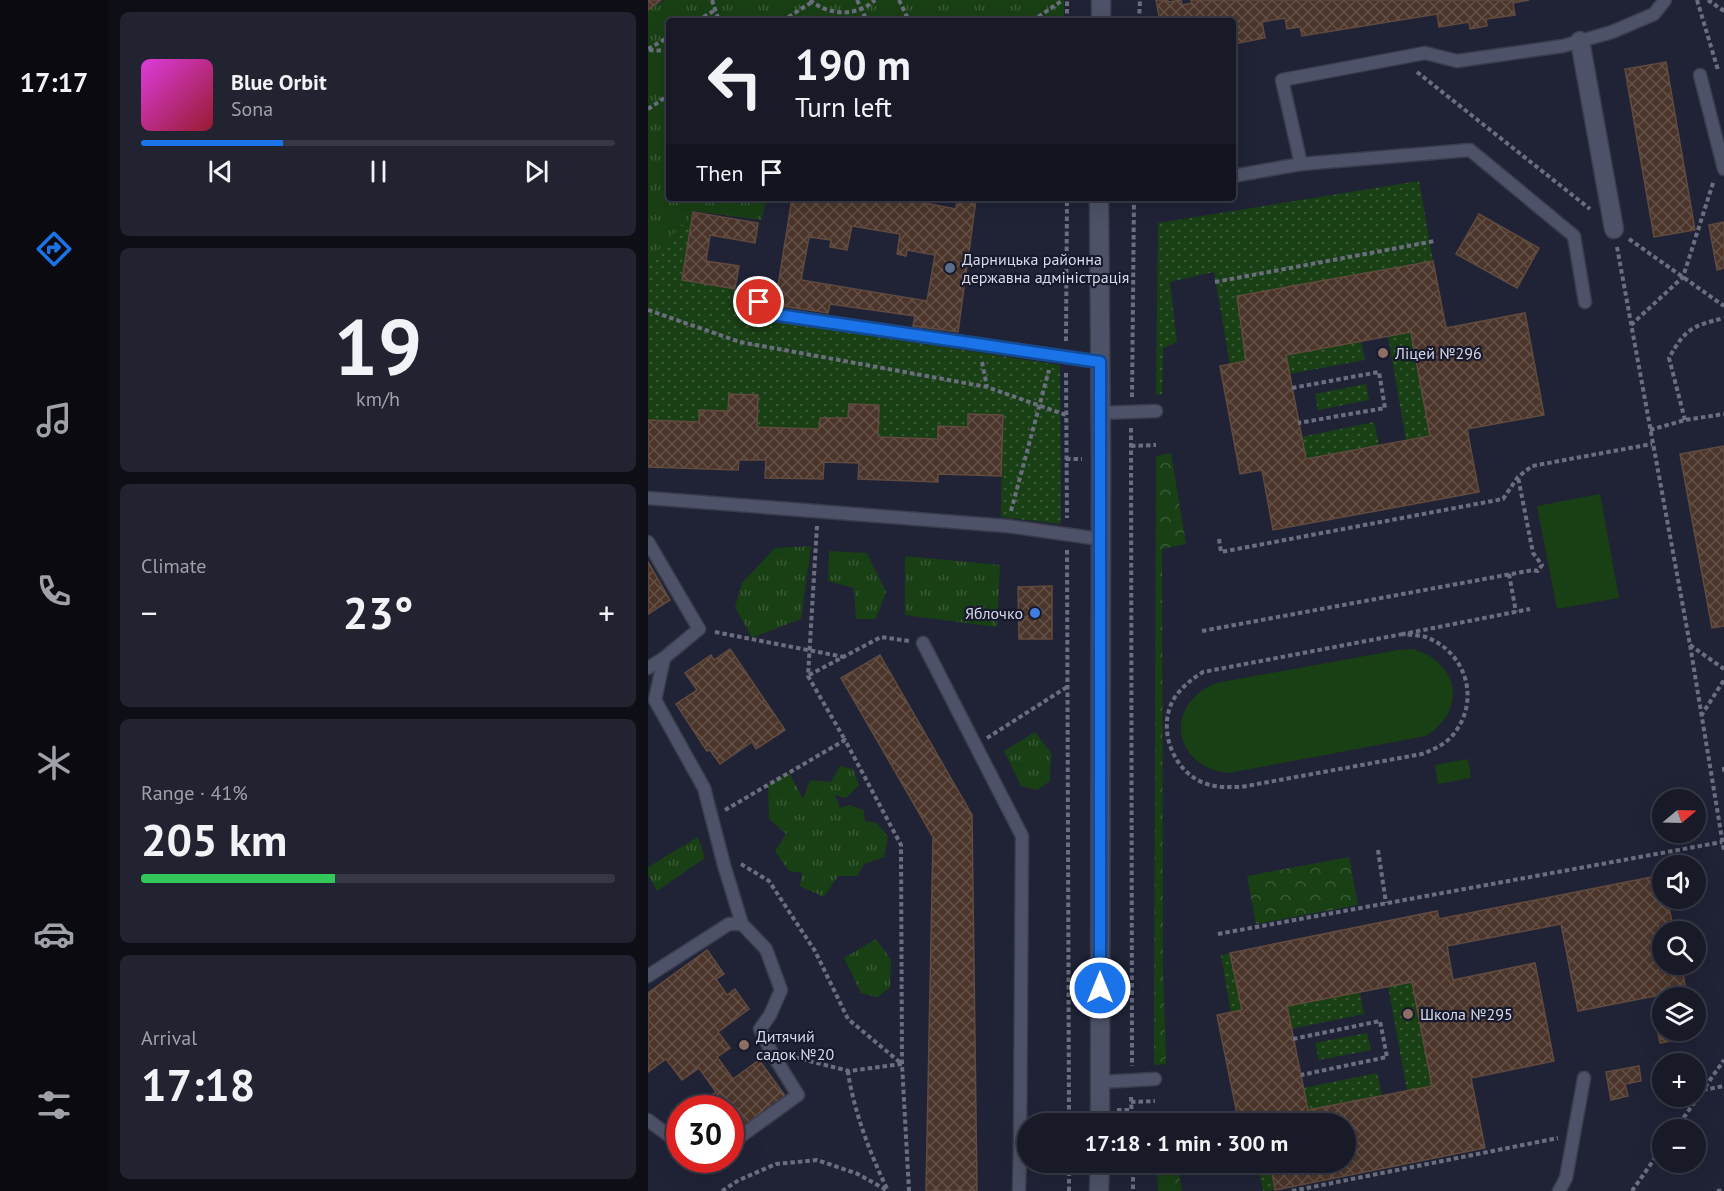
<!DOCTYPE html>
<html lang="en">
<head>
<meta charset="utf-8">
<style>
	body { margin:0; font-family:"PT Sans",sans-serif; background:#212330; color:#f1f3f6; height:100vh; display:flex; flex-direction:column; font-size:22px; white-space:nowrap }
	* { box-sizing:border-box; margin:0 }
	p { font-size:20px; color:#9fa1a8 }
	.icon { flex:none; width:33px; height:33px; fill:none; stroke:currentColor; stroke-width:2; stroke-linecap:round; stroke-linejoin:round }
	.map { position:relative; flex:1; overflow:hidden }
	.drawer { display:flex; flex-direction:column; gap:12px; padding:12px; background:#0d0e16; width:540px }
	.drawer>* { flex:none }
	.banner { position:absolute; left:18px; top:18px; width:570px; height:183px; border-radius:6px; box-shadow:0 6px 24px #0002,0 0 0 2px #363845; background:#181a28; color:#f1f3f6; overflow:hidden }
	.needle { width:39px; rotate:71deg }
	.controls { position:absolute; left:1004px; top:789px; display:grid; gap:12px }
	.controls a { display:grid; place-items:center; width:54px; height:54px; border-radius:50%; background:#181a28; box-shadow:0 6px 24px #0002,0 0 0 2px #363845; font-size:30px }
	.speed { position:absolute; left:18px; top:1095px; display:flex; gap:12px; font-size:30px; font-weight:700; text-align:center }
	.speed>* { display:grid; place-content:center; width:78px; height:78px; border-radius:50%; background:#181a28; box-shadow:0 6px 24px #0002,0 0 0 2px #363845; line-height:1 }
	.speed .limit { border:9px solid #d22; background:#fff; color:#111 }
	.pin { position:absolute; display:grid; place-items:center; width:51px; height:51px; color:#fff; margin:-26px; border:3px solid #fff; border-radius:50%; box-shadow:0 2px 6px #0007 }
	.me { position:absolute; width:66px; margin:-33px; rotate:0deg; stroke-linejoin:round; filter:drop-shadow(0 0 4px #0008) }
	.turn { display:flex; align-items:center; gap:21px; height:126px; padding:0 30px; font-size:27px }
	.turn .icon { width:78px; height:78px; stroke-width:2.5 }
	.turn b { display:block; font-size:42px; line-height:51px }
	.then { display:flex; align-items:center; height:57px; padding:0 30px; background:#0003; gap:12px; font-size:22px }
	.big { font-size:45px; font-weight:800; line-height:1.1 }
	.drawer .tile { flex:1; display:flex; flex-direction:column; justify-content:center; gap:9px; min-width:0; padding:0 21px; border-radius:9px; background:#212330 }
	.drawer .dial { align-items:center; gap:0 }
	.dial b { font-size:78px; line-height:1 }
	.song { display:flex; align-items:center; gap:18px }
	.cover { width:72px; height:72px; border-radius:9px; background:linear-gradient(135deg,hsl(300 70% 55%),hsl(350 70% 35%)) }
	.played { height:6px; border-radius:3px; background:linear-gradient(90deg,#1a73e8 30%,#363845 30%) }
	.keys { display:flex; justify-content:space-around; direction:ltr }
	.heat { display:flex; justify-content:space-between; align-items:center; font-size:33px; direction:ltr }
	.charge { height:9px; border-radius:4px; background:linear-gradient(90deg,#34c759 41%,#363845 0) }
	.trip { position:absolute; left:369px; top:1113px; width:339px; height:60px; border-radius:30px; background:#181a28; box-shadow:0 6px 24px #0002,0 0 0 2px #363845; font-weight:800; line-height:60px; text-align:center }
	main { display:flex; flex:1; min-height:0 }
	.tab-bar { display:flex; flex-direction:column; width:108px; justify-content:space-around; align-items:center; background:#0a0a10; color:#9fa1a8 }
	.tab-bar .icon { width:42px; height:42px }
	.tab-bar .selected { color:#1a73e8 }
	.tab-bar b { font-size:27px; color:#f1f3f6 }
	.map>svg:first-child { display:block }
</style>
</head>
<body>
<main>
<nav class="tab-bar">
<b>17:17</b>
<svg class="icon selected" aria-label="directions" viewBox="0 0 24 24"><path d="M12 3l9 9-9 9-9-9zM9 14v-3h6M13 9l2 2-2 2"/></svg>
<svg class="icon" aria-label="music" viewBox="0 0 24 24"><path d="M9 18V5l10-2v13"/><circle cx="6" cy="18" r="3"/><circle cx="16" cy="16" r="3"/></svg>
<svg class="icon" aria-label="phone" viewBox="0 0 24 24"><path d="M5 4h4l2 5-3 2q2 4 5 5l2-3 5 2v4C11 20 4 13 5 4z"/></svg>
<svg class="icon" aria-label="climate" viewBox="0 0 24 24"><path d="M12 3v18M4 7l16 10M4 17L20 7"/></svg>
<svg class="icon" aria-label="car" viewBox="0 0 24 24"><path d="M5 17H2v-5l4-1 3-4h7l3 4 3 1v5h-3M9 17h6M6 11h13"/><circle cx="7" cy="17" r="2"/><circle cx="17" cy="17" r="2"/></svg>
<svg class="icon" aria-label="filters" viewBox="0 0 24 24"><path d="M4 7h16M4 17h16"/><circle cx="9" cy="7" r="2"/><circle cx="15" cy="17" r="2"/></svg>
</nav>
<section class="drawer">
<div class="tile">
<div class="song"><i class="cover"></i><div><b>Blue Orbit</b><p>Sona</p></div></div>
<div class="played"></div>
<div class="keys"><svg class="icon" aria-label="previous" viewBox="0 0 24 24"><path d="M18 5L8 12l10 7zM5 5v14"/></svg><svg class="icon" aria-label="pause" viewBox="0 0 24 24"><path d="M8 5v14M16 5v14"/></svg><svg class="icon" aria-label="next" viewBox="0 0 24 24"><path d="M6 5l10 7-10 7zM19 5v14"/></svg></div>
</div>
<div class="tile dial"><b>19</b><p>km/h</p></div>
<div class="tile"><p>Climate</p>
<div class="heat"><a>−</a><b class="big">23°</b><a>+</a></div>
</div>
<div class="tile"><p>Range · 41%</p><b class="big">205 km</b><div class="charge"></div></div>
<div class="tile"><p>Arrival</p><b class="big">17:18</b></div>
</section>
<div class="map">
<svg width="1076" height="1191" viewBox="0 0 1076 1191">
	<defs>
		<pattern id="grass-dots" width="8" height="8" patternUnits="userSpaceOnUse" patternTransform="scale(1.5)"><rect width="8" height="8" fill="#193f15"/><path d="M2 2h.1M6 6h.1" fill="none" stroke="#3a5a37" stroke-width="1.8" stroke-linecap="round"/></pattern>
		<pattern id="forest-crowns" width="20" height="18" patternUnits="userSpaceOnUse" patternTransform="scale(1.5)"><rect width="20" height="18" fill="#193f15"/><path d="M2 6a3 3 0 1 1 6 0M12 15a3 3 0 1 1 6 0" fill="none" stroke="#3a5a37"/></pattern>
		<pattern id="park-tufts" width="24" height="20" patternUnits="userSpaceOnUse" patternTransform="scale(1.5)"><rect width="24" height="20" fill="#193f15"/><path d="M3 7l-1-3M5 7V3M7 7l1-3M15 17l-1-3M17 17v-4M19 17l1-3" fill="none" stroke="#3a5a37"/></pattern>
		<pattern id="building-cross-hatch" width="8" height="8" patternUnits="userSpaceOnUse" patternTransform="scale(1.5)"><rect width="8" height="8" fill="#4b352a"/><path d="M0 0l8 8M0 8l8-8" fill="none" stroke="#645249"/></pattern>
	</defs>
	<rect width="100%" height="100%" fill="#202336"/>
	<g fill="url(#grass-dots)">
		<path d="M771 181 785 261 589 296 598 361 582 364 566 272 522 282 529 342 515 348 514 394 508 395 510 223Z"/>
		<path d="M45 212 34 280 87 289 113 319 412 365 413 524 353 517 354 415 320 414V427H291L290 439 230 437 200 418H172L171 429 109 427 110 395 81 394 80 411 52 410 51 422 0 420V260Z"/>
		<path d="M763 332 782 436 758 440 740 336Z"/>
		<path d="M713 341 717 360 641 374 638 355Z"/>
		<path d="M718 384 721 400 670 410 667 394Z"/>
		<path d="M726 422 731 445 658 459 653 437Z"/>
		<path d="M582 953 594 1010 583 1013 573 955Z"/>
		<path d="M764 982 784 1086 759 1091 740 986Z"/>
		<path d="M712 992 716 1014 643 1029 639 1006Z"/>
		<path d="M719 1033 723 1050 671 1060 667 1043Z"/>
		<path d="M729 1073 734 1096 660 1110 655 1088Z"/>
		<path d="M609 1163H622L627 1190 615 1191Z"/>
	</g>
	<g fill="url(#forest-crowns)">
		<path d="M523 453 538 544 514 549 515 966 518 1064 506 1065 508 456Z"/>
		<path d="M701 857 710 905 608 924 599 876Z"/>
		<path d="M509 1163H529L534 1191H510Z"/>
	</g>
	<g fill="url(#park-tufts)">
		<path d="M17 0H416V21H21V198H119L113 220 46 211 0 261V10Z"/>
		<path d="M163 546 153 619 104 638 87 607 94 583 127 548Z"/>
		<path d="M181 551 219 553 238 592 228 619H208L206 588 180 581Z"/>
		<path d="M257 556 352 565 349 627 257 615Z"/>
		<path d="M387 732 403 753 402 781 389 790 373 786 356 751Z"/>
		<path d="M192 766 205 769 211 785 198 798 187 795 192 808 201 805 216 810 217 821 229 823 240 837 236 857 216 864 209 876H190L176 897 152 886 154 873 141 871 127 851 138 834 121 819 120 785 141 772 155 799 162 780 183 782Z"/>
		<path d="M50 837 57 858 9 891 0 875V867Z"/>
		<path d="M228 939 243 960 242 988 229 997 213 993 196 958Z"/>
	</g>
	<g fill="#193f15">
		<path d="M0 55 17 56 21 63V80L0 94Z"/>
		<path d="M952 494 971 598 909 609 889 506Z"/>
		<path d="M765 649C812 663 819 710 778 736L581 773C524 767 515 705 568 683L750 650Z"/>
		<path d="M820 759 823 778 790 784 787 765Z"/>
	</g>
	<g fill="url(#building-cross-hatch)" stroke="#614a3e" stroke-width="1.5" fill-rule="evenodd">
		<path d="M0 0H13L0 10Z"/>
		<path d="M508 0H520V2L533 0 534 5 544 3 543 0H881L865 3 867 15 838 19 839 26 822 29 821 22 791 27 789 14 654 36 652 27 639 29 637 18 614 22 617 38 585 44V21H512Z"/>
		<path d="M1018 62 1047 230 1006 237 977 69Z"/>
		<path d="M144 198H250L308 209 309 198 328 200 310 332 265 326 267 316 182 304 180 313 127 305ZM204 226 252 234 249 254 258 256 259 250 287 255 279 301 153 280 161 237 183 240 182 247 199 250Z"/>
		<path d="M45 212 110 223 107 243 62 235 58 261 91 266 87 289 34 280Z"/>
		<path d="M831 214 891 248 869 288 808 254Z"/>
		<path d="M1076 222V268L1069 270 1061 225Z"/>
		<path d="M785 261 798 328 877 313 896 415 819 429 831 492 625 530 614 470 592 474 572 366 598 361 589 296ZM763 332 782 436 658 459 638 355Z"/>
		<path d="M81 394 110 395 109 427 171 429 172 418H200L201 404 231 405 230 437 290 439V426L320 427V414L355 415 353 476 290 474V482L210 479 211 463 176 462 175 479 117 478 118 460H91L90 470 0 467V420L51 422V410L80 411Z"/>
		<path d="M1076 446V626L1064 628 1032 454Z"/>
		<path d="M0 562 22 600 0 614Z"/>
		<path d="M404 586V639H371L370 587Z"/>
		<path d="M82 649 137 730 108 749 104 742 72 764 62 750 59 751 28 704 49 690 37 673 63 655 66 660Z"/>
		<path d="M232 655 324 815 329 1191H278L285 837 193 678Z"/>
		<path d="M1014 875V898H1019L1026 932H1014V964H1033L1038 990 930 1011 913 924 799 946 805 980 887 963 906 1061 823 1078 837 1148 627 1190 622 1162H698V1124H614L613 1120 591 1124 569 1015 594 1010 582 953 789 911 791 919ZM764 982 784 1086 660 1110 639 1006Z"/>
		<path d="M59 950 76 974 68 979 79 995 87 989 101 1009 70 1032 82 1048 69 1057 85 1079 111 1060 138 1097 82 1136V1108H46L68 1092 51 1068 34 1080 18 1059 0 1072V993Z"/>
		<path d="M1014 1022V1030H1036L1038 1038 1012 1043 1008 1024Z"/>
		<path d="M991 1066 993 1081 977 1084 980 1096 963 1100 958 1072Z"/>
	</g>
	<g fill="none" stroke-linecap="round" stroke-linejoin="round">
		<g stroke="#3b3d4d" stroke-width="15">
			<g id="lane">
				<path d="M1052 75 1076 169"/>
				<path d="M653 164 634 80 777 53 809 61 915 46 964 32 1006 14 1017 0"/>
				<path d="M585 176 653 164 822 150 926 236 937 302"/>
				<path d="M108 292 115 310 123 314 452 362"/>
				<path d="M452 413 508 411"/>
				<path d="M0 498 359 526 452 539"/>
				<path d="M0 542 51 629 16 658 7 700 56 788 76 865 94 924 118 949 133 990 122 1015 112 1029 125 1055 150 1095 82 1144"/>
				<path d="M275 643 374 836 372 1146 380 1147"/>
				<path d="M0 668 16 658"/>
				<path d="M0 976 81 924H94"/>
				<path d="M451 1082 507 1079"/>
				<path d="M0 1120 32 1144"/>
				<path d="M371 1191 372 1146"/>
				<path d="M911 1191 918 1178 936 1078"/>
			</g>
		</g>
		<g stroke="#3b3d4d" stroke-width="21">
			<g id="street">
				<path d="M453 21V0"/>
				<path d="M932 41 966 229"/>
				<path d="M451 198 453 459 452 1124"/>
				<path d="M451 1191 452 1162"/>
			</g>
		</g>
		<g stroke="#6b6e7f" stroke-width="4" stroke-dasharray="4.5 3" stroke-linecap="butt">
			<path d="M64 0 71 21"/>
			<path d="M162 0C181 16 208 17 227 0"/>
			<path d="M209 0 219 21"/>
			<path d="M251 0 261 21"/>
			<path d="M1049 0 1070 70"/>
			<path d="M1060 0 1076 11"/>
			<path d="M49 21 67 10"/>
			<path d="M134 21 164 2"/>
			<path d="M384 21 415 0"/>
			<path d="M419 21V0"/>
			<path d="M491 21 492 0"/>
			<path d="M0 49 21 37"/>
			<path d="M1 50 21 51"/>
			<path d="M769 72 942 209"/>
			<path d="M0 109 21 95"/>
			<path d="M981 239 1076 306"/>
			<path d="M969 247 1042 645 1076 851"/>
			<path d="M567 282 787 241"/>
			<path d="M0 310 92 342 339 387 418 415"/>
			<path d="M983 325 1035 277 1066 180"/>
			<path d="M418 341 419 198"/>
			<path d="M334 362 339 387"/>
			<path d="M418 373 419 518"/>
			<path d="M644 388 731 372 737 408 650 423"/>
			<path d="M484 397 486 198"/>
			<path d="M1037 420 1021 358C1037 329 1044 326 1076 318"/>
			<path d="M483 428 484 1066"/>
			<path d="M1002 430 1037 420 1076 414"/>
			<path d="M483 446 508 445"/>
			<path d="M418 459H434"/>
			<path d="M363 511 401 370"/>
			<path d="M169 526 160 676 197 740"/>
			<path d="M571 539 573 552 855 499 870 477 884 466 1004 444"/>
			<path d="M419 550 421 1124"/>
			<path d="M861 574 868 612"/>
			<path d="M554 631 885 570 890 571 894 565 885 553 870 477"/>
			<path d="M67 632 196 657"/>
			<path d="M755 634 555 672C544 679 535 686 527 697 508 726 524 771 556 783 569 788 580 787 593 787L774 754C787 749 800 743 808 731 832 697 817 652 778 637 771 635 762 635 755 634L882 609"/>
			<path d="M1042 645 1076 669"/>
			<path d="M161 675 233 637 261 641"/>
			<path d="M1053 716 1076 680"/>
			<path d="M339 738 419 687"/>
			<path d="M1076 767V773"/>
			<path d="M77 810 197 740 253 845 254 1064 261 1191"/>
			<path d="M730 850 738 903"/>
			<path d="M93 864 121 881 167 951 200 1019 254 1064 201 1071 145 1057"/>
			<path d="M570 934 1074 842"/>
			<path d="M645 1039 732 1021 739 1057 653 1075"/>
			<path d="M201 1071 200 1073C207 1115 222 1153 240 1191"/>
			<path d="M1055 1090 1076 1086"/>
			<path d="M483 1097 484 1124"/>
			<path d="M483 1102 507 1101"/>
			<path d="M469 1110H484"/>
			<path d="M1027 1130 1076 1060"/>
			<path d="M485 1162V1191"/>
			<path d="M74 1191 91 1180 128 1164 169 1160 210 1174 240 1191"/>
			<path d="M421 1191V1162"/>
			<path d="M644 1191 910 1138"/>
			<path d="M984 1191 1014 1148"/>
			<path d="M1069 1191 1076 1190"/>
		</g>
		<use href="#lane" stroke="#4e5268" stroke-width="12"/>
		<use href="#street" stroke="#4e5268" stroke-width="18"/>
	</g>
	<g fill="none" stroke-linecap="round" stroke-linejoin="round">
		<g stroke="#114b97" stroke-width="15">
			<path id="route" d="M111 302 115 310 123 314 452 362V988"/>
		</g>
		<use href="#route" stroke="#1a73e8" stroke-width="10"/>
	</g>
	<circle fill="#5c6f8a" stroke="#17192c" stroke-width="2" cx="302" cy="268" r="6"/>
	<g fill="#8d6e63" stroke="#17192c" stroke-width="2">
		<circle cx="735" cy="353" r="6"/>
		<circle cx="760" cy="1014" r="6"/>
		<circle cx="96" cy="1045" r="6"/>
	</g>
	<circle fill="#3f7fe0" stroke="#17192c" stroke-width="2" cx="387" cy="613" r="6"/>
	<g text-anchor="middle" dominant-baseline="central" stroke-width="4.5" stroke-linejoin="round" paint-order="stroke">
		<g font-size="16" fill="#d7d9e7" stroke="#17192c" text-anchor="start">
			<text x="314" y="259">Дарницька районна<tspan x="314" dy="18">державна адміністрація</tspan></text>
			<text x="747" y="353">Ліцей №296</text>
			<text x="375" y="613" text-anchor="end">Яблочко</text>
			<text x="772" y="1014">Школа №295</text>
			<text x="108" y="1036">Дитячий<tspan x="108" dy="18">садок №20</tspan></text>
		</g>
	</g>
</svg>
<div class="controls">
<a><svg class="needle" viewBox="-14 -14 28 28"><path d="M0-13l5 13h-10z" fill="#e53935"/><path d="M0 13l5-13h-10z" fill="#9fa1a8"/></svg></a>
<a><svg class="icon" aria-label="sound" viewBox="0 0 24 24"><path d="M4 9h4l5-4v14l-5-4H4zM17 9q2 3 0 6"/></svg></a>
<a><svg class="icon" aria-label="search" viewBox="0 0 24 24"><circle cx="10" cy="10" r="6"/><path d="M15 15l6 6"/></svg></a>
<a><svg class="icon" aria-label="layers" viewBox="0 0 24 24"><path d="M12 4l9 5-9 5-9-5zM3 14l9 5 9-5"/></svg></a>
<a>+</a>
<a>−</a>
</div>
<div class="speed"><div class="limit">30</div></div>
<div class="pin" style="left:111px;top:302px;background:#d93025"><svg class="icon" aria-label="arrive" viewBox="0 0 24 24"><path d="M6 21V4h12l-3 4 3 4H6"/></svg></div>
<svg class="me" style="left:452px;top:988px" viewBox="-20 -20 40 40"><circle r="17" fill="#1a73e8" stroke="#fff" stroke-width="3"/><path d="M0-11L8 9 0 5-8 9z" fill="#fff"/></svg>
<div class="trip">17:18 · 1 min · 300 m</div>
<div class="banner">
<div class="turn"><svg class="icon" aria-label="left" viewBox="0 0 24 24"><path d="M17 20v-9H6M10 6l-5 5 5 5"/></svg><div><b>190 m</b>Turn left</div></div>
<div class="then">Then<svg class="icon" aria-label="arrive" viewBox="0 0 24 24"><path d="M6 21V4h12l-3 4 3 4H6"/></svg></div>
</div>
</div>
</main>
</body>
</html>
